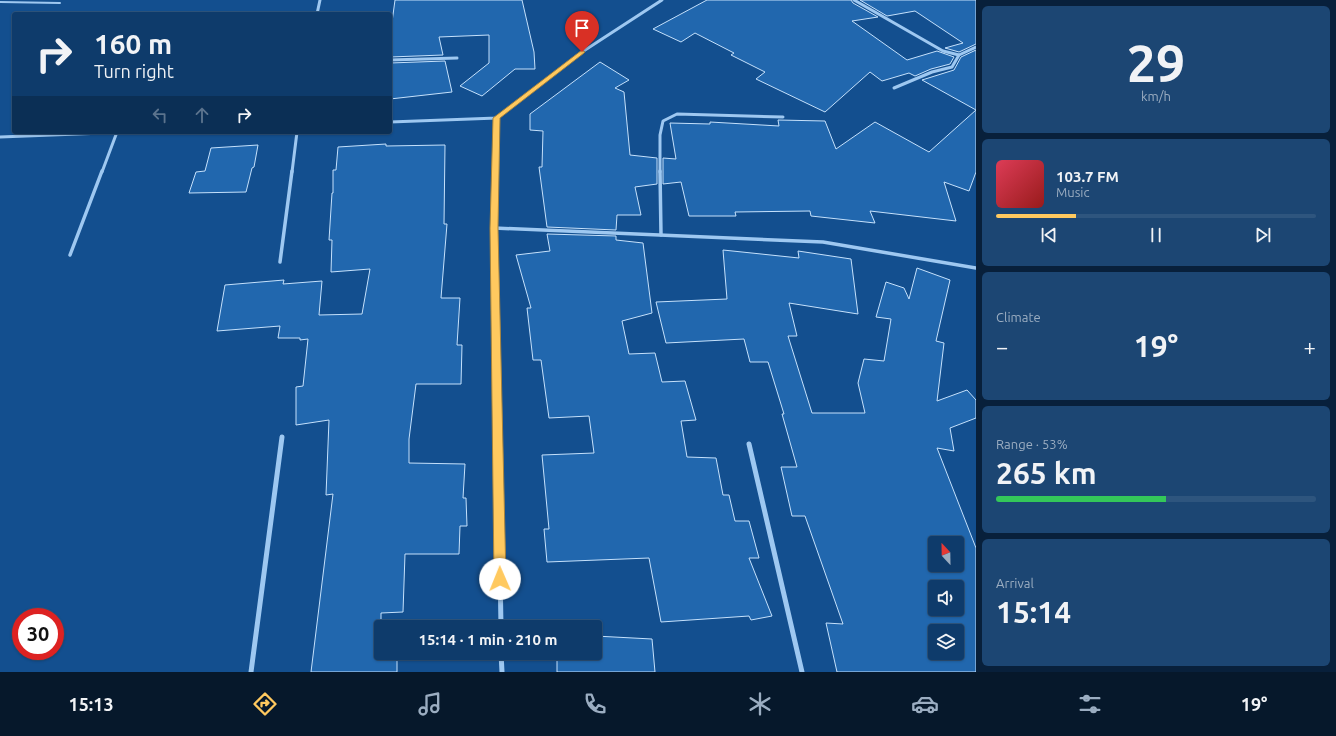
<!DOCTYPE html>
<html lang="en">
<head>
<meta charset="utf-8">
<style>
	body { margin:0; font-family:Ubuntu,sans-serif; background:#1c4673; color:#f1f3f6; height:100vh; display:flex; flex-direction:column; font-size:15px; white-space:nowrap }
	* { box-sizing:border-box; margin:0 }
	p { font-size:13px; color:#9badc1 }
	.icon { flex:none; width:22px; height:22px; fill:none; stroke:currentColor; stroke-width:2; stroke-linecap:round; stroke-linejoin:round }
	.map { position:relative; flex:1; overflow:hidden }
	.details { display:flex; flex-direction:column; gap:6px; padding:6px; background:#08203b; width:360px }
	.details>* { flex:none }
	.banner { position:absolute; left:12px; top:12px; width:380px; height:122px; border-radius:4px; box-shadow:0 1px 3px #0004,0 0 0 1px #2e557e; background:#0e3b6b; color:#f1f3f6; overflow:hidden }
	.needle { width:26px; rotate:338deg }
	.controls { position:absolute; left:928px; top:536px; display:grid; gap:8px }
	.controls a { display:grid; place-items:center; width:36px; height:36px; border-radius:4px; background:#0e3b6b; box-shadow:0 1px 3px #0004,0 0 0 1px #2e557e; font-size:20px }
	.speed { position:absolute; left:12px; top:608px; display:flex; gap:8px; font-size:20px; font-weight:700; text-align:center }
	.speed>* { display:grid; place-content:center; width:52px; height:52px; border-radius:50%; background:#0e3b6b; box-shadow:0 1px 3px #0004,0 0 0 1px #2e557e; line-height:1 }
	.speed .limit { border:6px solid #d22; background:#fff; color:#111 }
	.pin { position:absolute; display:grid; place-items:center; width:34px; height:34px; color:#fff; margin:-41px -17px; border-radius:50% 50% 50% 0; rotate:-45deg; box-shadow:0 0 4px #0007 }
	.pin .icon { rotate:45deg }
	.me { position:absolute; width:44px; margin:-22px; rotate:359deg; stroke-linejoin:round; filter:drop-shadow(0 0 3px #0008) }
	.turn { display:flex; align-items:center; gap:14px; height:84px; padding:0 16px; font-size:18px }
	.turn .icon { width:52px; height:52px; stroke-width:2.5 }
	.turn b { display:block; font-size:28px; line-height:34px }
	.lanes { display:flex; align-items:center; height:38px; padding:0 16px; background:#0003; justify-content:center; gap:20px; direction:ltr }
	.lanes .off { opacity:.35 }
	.big { font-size:30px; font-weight:700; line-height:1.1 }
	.details .tile { flex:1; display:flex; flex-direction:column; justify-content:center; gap:6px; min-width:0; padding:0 14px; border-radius:6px; background:#1c4673 }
	.details .dial { align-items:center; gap:0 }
	.dial b { font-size:52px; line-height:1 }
	.song { display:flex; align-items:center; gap:12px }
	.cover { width:48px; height:48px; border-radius:6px; background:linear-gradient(135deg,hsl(350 70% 55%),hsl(0 70% 35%)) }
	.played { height:4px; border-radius:2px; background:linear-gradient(90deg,#ffc95f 25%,#2e557e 25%) }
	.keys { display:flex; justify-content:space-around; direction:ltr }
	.heat { display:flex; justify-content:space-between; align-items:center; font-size:22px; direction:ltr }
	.charge { height:6px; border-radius:3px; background:linear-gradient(90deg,#34c759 53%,#2e557e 0) }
	.trip { position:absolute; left:374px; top:620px; width:228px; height:40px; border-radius:4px; background:#0e3b6b; box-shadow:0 1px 3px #0004,0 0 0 1px #2e557e; font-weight:700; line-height:40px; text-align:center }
	.dock { display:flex; height:64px; justify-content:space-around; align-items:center; background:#06182b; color:#9badc1 }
	.dock .icon { width:28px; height:28px }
	.dock .current { color:#ffc95f }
	.dock b { font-size:18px; color:#f1f3f6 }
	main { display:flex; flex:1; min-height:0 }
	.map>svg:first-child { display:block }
</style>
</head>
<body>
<main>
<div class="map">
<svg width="976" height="672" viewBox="0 0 976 672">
	<rect width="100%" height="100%" fill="#134f8f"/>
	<g fill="#2167ae" stroke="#c5e1fc" fill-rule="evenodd">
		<path d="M395 0H522L534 52 535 69H515L482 96 460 86 489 63V35L439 37 443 55 390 57V37Z"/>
		<path d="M707 0H851L853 3 878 17 852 21 907 60 937 51 954 57 950 64 931 69 915 76 909 73 882 81 870 72 825 112 756 79 765 72 731 55 734 53 695 33 681 42 653 29Z"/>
		<path d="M860 0H976V44L959 52 945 48 963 43 915 11 887 16Z"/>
		<path d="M976 50V172L969 191 944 182 956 221 870 211 875 223 811 216 810 211 735 212 736 216H689L681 182 663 184V158L676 159 670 123 710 124V122L779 126 778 120 825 121 836 149 875 122 929 152 976 110 922 80 954 70 961 57Z"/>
		<path d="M445 61 452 92 390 99V63Z"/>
		<path d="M600 62 629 80 615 88 624 92 630 155 657 158V184L635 187 641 215H617L616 230 547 227 539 167H542L543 131 530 130V114Z"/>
		<path d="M386 144V146L445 145 444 224H447L441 298H460L457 345H462L461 384H416L409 439V463L465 464 463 498H466L467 526H460L459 554H405L403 612 381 613V653H397V672H311L333 494 326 495 329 420 296 425V387L303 386 308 339 300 340V338H278L280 326 217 331 225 285 284 280 283 284 322 281 319 315 362 314 370 269 331 272 332 240H329L332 193H333V170H336L338 147Z"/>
		<path d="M258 145 254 167 252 168 246 192 189 193 196 172 205 171 211 148Z"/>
		<path d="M547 234 616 236V240L643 243 652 313 622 321 629 354 655 353 662 382 685 381 696 420 681 421 687 457 716 458 723 495H729L735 521H749L759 558H749L772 616 751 620 749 616 661 622 649 558 547 562 544 529H549L542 455 594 453 589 416 549 418 541 360H533L527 308H531L516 255 550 251Z"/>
		<path d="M723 250 799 258 798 251 851 259 858 314 789 303 797 336H788L812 413H865L858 383 864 359 884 361 891 319 876 317 886 282 904 288 909 299 917 268 950 280 936 341 944 343 937 401 967 390 976 400V418L950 428 954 451 937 448 976 548V672H837L826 623 843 624 805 516H792L781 467H797L782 414H784L768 362H750L744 339 666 343 656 302 727 299ZM935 543H957V565H935ZM935 587H957V609H935ZM935 631H957V653H935Z"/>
		<path d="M595 636 652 639 655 672H557V653H595Z"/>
	</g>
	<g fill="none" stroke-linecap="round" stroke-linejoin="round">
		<path stroke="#9ec8f1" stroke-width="2" d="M0 2 60 3"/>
		<g stroke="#9ec8f1" stroke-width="3">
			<path d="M854 0 943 51 959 55 976 47"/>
			<path d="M317 14 320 0"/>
			<path d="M390 60 457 58"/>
			<path d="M894 88 932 72 952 67 959 55"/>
			<path d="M390 122 497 118 582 52 662 0"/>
			<path d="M0 137 130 132"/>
			<path d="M102 172 117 132"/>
			<path d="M292 172 297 132"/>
			<path d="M496 172 497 118"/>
			<path d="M660 172V135L663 121 677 114 783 117"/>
		</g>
		<g stroke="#9ec8f1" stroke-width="3.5">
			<path d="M496 171 494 228 497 392"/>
			<path d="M660 171 661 235"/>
			<path d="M494 228 823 242 976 268"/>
			<path d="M70 255 102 171"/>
			<path d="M280 262 292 171"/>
		</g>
		<g stroke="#9ec8f1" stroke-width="5">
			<path d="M497 391 501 627"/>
			<path d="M749 444 802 672"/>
			<path d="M501 653 502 672"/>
			<path d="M251 672 282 437"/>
		</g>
	</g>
	<path fill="#ffc95f" stroke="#a6833e" d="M582 50 585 52 584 53 500 118 498 228 506 579 504 583 500 585 496 583 494 579 490 228 493 118Z"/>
</svg>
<div class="controls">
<a><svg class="needle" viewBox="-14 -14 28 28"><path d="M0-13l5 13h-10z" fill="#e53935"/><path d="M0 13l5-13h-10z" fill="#9badc1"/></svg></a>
<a><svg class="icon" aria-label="sound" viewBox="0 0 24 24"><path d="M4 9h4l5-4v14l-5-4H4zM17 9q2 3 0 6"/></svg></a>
<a><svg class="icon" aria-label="layers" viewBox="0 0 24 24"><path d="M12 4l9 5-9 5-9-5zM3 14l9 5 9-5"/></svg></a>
</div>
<div class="speed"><div class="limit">30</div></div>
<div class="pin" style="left:582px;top:52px;background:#d93025"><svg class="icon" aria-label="arrive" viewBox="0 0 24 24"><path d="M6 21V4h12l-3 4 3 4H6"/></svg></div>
<svg class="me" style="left:500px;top:579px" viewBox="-20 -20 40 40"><circle r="19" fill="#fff"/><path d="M0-13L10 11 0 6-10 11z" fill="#ffc95f"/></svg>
<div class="trip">15:14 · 1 min · 210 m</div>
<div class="banner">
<div class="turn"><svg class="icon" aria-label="right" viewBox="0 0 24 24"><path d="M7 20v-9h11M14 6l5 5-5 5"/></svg><div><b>160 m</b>Turn right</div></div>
<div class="lanes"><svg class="icon off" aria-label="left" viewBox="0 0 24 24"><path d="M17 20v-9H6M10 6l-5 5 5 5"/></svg><svg class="icon off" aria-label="ahead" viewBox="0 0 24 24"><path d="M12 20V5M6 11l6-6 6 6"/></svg><svg class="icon" aria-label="right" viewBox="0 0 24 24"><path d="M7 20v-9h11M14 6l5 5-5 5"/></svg></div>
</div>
</div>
<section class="details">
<div class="tile dial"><b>29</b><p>km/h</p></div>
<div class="tile">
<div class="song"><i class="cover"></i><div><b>103.7 FM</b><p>Music</p></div></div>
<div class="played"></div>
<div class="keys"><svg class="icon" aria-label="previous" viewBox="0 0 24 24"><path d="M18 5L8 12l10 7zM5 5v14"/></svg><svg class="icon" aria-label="pause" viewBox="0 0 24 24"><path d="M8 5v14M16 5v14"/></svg><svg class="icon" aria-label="next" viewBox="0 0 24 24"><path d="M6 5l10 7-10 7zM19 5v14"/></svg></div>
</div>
<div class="tile"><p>Climate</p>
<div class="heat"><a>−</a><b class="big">19°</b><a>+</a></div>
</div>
<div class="tile"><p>Range · 53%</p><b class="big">265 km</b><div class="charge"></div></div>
<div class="tile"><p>Arrival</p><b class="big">15:14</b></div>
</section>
</main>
<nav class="dock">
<b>15:13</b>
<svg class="icon current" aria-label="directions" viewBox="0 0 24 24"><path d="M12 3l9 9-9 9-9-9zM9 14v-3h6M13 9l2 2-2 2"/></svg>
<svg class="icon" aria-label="music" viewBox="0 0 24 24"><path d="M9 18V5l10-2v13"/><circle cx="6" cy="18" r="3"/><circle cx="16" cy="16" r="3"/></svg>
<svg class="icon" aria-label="phone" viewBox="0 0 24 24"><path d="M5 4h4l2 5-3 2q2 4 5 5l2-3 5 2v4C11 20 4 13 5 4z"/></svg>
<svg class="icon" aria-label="climate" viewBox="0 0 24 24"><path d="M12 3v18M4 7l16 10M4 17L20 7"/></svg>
<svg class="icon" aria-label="car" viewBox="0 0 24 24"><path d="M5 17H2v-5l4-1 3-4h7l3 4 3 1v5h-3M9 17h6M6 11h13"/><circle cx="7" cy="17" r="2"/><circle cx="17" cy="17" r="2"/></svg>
<svg class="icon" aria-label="filters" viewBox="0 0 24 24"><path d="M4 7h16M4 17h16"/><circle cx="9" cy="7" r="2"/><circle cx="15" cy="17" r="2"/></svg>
<b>19°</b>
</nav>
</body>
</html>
